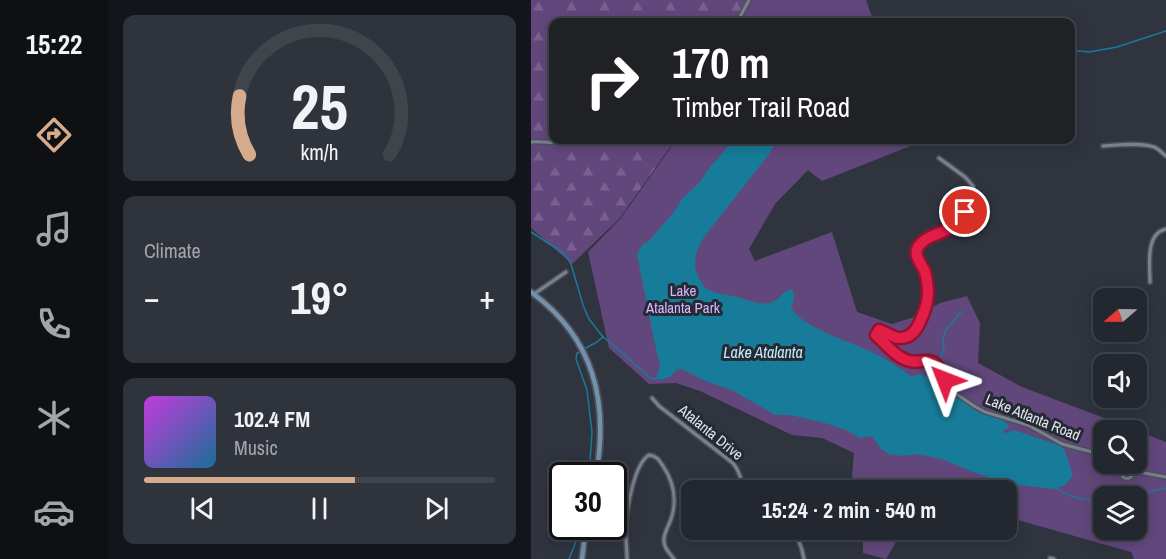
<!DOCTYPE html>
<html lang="en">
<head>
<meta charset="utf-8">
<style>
	body { margin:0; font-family:"Archivo Narrow",sans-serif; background:#2f333b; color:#f1f3f6; height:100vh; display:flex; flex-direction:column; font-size:22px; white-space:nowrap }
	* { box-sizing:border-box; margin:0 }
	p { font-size:20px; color:#a3a5aa }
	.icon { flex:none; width:33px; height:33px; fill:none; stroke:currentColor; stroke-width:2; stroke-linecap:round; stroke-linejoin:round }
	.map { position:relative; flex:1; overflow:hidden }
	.details { display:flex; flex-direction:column; gap:15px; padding:15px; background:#13151a; width:423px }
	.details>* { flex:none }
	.hud { position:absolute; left:18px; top:18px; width:526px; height:126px; border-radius:12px; box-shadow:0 3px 15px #0003,0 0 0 2px #40444b; background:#202124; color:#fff; overflow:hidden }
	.needle { width:39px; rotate:250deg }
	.fabs { position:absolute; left:562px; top:288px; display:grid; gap:12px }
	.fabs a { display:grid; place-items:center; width:54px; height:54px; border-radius:12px; background:#23272f; box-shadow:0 3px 15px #0003,0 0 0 2px #40444b; font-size:30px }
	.speed { position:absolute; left:18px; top:462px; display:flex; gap:12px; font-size:30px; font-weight:700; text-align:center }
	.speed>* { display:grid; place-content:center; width:78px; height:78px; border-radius:50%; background:#23272f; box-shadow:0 3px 15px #0003,0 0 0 2px #40444b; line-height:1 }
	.speed .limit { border:3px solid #111; border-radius:9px; background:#fff; color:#111 }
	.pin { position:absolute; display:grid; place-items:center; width:51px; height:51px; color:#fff; margin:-26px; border:3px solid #fff; border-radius:50%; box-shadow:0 2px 6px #0007 }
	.me { position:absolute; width:66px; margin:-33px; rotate:315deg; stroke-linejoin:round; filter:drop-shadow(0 0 4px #0008) }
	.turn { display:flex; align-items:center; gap:21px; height:126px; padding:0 24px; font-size:27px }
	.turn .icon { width:78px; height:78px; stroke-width:2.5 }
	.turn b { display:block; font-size:42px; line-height:51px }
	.big { font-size:45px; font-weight:800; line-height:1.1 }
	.details .tile { flex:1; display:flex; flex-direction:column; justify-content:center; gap:9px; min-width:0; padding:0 21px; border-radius:12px; background:#2f333b }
	.details .dial { align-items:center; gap:0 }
	.dial svg { height:156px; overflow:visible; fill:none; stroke:#40444b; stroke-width:7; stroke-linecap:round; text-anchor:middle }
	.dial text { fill:#f1f3f6; stroke:none }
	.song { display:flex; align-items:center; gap:18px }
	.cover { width:72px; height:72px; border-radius:9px; background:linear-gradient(135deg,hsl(290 70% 55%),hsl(200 70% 35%)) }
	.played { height:6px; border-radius:3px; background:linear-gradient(90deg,#d6ab8b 60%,#40444b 60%) }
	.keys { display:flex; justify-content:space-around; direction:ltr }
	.heat { display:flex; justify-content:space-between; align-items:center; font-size:33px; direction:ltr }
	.trip { position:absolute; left:150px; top:480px; width:336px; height:60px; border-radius:12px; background:#23272f; box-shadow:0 3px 15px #0003,0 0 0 2px #40444b; font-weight:800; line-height:60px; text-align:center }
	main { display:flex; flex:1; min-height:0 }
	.tabs { display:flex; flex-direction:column; width:108px; justify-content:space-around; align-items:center; background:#0e1013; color:#a3a5aa }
	.tabs .icon { width:42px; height:42px }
	.tabs .active { color:#d6ab8b }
	.tabs b { font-size:27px; color:#f1f3f6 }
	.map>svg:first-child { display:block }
</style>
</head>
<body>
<main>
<nav class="tabs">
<b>15:22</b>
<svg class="icon active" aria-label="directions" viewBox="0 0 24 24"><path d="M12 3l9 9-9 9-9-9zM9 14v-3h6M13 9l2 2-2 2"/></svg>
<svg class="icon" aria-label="music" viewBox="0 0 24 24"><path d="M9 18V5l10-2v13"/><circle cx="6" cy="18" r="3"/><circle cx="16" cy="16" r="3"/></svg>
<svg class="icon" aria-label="phone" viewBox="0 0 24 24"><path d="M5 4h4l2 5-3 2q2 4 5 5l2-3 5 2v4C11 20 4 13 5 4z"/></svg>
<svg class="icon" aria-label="climate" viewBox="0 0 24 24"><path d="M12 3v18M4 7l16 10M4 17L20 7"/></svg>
<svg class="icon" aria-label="car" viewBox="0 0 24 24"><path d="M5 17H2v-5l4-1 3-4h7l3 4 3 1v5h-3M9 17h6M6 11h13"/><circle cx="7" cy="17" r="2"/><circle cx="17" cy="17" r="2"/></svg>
</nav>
<section class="details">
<div class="tile dial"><svg viewBox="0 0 100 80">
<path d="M14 69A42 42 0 1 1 86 69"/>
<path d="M14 69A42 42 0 0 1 9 39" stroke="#d6ab8b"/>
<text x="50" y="56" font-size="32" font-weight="700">25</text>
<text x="50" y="72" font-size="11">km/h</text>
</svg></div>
<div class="tile"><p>Climate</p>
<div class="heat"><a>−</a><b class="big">19°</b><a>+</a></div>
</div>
<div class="tile">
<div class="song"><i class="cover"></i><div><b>102.4 FM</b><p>Music</p></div></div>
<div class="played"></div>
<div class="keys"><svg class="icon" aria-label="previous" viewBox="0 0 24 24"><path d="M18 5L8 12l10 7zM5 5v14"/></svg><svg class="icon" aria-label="pause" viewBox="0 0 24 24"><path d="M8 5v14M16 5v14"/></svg><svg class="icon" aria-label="next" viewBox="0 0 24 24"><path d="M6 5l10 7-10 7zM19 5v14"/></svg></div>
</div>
</section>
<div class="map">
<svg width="635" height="559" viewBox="0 0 635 559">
	<defs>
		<pattern id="forest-firs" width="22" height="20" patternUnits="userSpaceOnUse" patternTransform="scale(1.5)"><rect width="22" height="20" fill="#62477c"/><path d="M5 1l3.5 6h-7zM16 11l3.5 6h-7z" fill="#78618f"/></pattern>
	</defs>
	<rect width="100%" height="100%" fill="#2f343f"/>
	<g fill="#62477c" fill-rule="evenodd">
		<path d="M224 0H335L343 22H223Z"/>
		<path d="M145 140H386L387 143 291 181 277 170 244 204 218 249 224 261 301 232 326 312 361 324 383 317 409 303 436 296 449 323 447 363 491 387 605 430H573V464H606V431L635 442V559H603L600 552 476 517V490H322L321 477 323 453 291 438 261 435 169 391 145 383 118 384 78 348 57 252 90 218ZM573 496H606V530H573Z"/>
		<path d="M332 530H372L355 559 332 553Z"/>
	</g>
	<path fill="url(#forest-firs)" d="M0 0H225L224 22H22V140H144L89 218 41 264 0 228Z"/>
	<path fill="#177c99" d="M206 140H242L244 144 238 154 173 237C164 253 160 264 169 280 171 283 172 286 175 288 184 295 196 294 206 297 216 300 228 305 239 303 249 301 252 288 262 290L263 300 260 307C268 327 326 344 345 354 358 361 370 369 381 377L388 374 395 377 413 392 432 400 446 411 472 420 479 427 473 430V433H475L483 430 530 446 534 451 542 476 534 485 523 489 479 484 444 473 411 459 385 454 371 456 358 454 350 449 341 436 329 438 315 430 294 423 259 415H244L201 390 174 381 153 370 146 369C140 378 135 380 125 379L129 365 123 340 106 254 112 244 118 241 143 212 151 199 168 183 179 167 199 144Z"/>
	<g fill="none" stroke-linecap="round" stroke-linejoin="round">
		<g stroke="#177c99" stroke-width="1.5">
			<path d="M540 50 558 52 586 47 635 31"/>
			<path d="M0 232 34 254 40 264 52 305 58 319 72 337 85 347 119 378 125 379"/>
			<path d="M53 349 66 342 72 337"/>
			<path d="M48 352 46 353 45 359 56 390 61 432 58 476"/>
			<path d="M407 361 413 350 412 337 415 330 431 311"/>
			<path d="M395 377 404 366"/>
			<path d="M526 488C538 499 557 500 573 500"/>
			<path d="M598 496 635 488"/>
			<path d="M38 559 46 539 49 526"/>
		</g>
		<g stroke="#4c5059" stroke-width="6">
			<g id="street">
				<path d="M198 22 209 17 218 0"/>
				<path d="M0 142C13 141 33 145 43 140"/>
				<path d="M572 146C586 145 610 142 623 147 628 149 631 153 635 156"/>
				<path d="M408 158 434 177 442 186C442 193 438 197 436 203 433 211 432 219 426 224 416 234 394 234 387 247 382 256 391 264 394 273 395 278 396 285 396 291 397 300 394 309 391 318 385 332 377 343 360 336 356 334 352 332 348 330L345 335 370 358 381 362 398 360 406 364 414 380 424 393 443 406 454 412 497 425 531 444 569 454 573 457"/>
				<path d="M619 282C619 264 614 234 635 229"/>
				<path d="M3 294 35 272"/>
				<path d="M121 398 128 406 202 463C209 472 211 480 212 490"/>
				<path d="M581 464 590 474"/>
				<circle cx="596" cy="473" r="5.5"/>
				<path d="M601 472H608L635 477"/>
				<path d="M260 530C268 537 271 548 273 559"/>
				<path d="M519 558 523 559"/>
				<path d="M96 559C96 548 94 537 95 526 96 508 103 464 118 455 126 456 128 460 132 466 142 481 146 498 141 516 139 523 134 531 133 538 132 548 138 552 143 559"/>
			</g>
		</g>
		<g stroke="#4c5059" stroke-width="8">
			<g id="secondary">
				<path d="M0 292C63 338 78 401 65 476"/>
				<path d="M51 559 55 526"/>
			</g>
		</g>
		<use href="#street" stroke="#7a818e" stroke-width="3"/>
		<use href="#secondary" stroke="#7390ad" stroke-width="4.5"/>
	</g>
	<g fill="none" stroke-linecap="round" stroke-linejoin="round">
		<g stroke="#92132f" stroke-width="15">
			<path id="route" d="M414 380C400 346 392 370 371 358 361 353 353 342 345 335L348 330C355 332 362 338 369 338 378 338 383 333 387 326 392 316 396 306 397 295 397 288 396 279 394 272 391 264 382 256 387 247 398 230 424 236 434 212"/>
		</g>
		<use href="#route" stroke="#e11d48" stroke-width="10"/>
	</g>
	<g text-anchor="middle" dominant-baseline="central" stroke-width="6" stroke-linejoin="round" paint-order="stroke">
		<g font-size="15" fill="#d9b6fb" stroke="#252a35">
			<text x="152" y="290">Lake<tspan x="152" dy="17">Atalanta Park</tspan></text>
		</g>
		<g font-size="15" fill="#e1e5ec" stroke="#252a35">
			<text transform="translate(502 417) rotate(22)">Lake Atlanta Road</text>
			<text transform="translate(180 432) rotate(39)">Atalanta Drive</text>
		</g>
		<g font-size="16" font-style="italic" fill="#c1ecfd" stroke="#252a35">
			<text x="232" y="352">Lake Atalanta</text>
		</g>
	</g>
</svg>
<div class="fabs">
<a><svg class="needle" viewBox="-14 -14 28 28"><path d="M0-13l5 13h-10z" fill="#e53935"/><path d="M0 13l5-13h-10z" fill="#a3a5aa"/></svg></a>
<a><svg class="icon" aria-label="sound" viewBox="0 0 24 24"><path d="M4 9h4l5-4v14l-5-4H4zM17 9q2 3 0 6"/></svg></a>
<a><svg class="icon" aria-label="search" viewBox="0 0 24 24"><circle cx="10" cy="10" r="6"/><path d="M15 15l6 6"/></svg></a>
<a><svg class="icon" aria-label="layers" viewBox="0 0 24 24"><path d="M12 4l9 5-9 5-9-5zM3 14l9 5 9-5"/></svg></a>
</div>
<div class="speed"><div class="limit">30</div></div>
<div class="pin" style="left:434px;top:212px;background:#d93025"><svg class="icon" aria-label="arrive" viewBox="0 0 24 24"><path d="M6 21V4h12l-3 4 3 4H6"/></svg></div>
<svg class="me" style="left:414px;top:380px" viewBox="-20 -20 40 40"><path d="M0-17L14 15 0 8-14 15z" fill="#e11d48" stroke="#fff" stroke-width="4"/></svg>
<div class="trip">15:24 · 2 min · 540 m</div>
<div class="hud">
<div class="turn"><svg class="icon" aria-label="right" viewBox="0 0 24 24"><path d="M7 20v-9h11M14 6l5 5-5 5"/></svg><div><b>170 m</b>Timber Trail Road</div></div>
</div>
</div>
</main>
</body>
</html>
